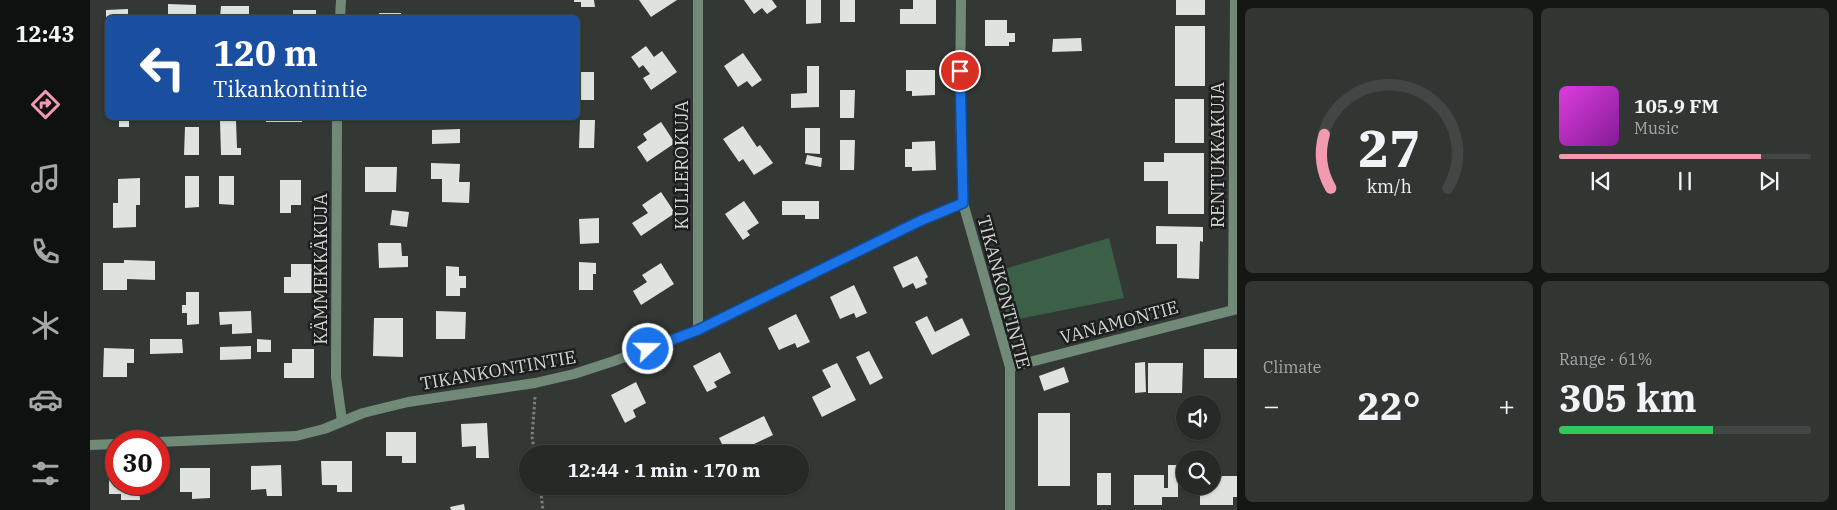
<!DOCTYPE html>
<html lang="en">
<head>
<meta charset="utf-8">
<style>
	body { margin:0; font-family:"IBM Plex Serif",serif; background:#323633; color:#f1f3f6; height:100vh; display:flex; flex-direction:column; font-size:19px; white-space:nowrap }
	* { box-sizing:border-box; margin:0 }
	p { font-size:16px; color:#a4a7a7 }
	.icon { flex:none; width:28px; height:28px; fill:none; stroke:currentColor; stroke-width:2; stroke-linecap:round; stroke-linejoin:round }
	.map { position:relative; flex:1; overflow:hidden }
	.side { display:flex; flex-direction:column; gap:8px; padding:8px; background:#151715; width:600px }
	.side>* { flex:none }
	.hud { position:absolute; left:15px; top:15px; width:475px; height:105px; border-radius:8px; box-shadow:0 1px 4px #0004,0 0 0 1px #424644; background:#1a4fa0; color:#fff; overflow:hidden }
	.fabs { position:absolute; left:1086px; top:395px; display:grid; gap:10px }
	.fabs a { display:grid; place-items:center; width:45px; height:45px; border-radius:50%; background:#262a27; box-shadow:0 1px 4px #0004,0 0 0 1px #424644; font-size:25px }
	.speed { position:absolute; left:15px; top:430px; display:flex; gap:10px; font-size:25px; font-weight:700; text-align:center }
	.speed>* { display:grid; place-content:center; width:65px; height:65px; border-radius:50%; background:#262a27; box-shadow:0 1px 4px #0004,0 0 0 1px #424644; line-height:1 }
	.speed .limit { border:8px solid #d22; background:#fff; color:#111 }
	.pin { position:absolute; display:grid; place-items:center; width:42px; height:42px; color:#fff; margin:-21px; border:2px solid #fff; border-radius:50%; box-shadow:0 1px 5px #0007 }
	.me { position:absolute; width:55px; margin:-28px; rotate:69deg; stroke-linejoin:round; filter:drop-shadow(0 0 4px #0008) }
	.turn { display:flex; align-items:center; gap:18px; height:105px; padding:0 25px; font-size:22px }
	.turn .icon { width:65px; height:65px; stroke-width:2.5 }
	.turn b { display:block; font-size:35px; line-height:42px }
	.big { font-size:38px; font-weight:700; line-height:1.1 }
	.side .tile { flex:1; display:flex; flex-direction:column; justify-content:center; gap:8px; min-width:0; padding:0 18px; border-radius:8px; background:#323633 }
	.side .dial { align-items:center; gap:0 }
	.dial svg { height:130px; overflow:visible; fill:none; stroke:#424644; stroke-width:7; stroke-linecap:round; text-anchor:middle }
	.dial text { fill:#f1f3f6; stroke:none }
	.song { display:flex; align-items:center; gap:15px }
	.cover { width:60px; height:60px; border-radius:8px; background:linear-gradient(135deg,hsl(300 70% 55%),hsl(290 70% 35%)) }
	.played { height:5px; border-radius:2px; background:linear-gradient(90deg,#f29ab0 80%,#424644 80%) }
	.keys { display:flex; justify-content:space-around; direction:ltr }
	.heat { display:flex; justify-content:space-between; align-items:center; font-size:28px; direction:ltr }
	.charge { height:8px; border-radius:4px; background:linear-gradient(90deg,#34c759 61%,#424644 0) }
	.side .tiles { flex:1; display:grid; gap:8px; grid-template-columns:repeat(2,1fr) }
	.trip { position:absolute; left:429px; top:445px; width:290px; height:50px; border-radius:25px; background:#262a27; box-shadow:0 1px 4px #0004,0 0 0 1px #424644; font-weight:700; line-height:50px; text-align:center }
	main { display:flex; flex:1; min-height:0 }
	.tab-bar { display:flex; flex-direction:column; width:90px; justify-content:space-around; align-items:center; background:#0f1110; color:#a4a7a7 }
	.tab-bar .icon { width:35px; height:35px }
	.tab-bar .selected { color:#f29ab0 }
	.tab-bar b { font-size:22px; color:#f1f3f6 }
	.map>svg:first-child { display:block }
</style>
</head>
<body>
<main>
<nav class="tab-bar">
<b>12:43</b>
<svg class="icon selected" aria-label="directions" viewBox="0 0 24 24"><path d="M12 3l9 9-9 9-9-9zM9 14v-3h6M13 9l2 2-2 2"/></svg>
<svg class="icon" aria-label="music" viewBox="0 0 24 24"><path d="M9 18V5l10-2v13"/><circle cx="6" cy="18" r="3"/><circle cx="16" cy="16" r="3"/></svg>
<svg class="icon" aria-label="phone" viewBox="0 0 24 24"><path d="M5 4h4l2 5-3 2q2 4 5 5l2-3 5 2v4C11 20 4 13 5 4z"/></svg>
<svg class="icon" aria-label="climate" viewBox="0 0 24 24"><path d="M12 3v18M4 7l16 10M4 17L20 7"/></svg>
<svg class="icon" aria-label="car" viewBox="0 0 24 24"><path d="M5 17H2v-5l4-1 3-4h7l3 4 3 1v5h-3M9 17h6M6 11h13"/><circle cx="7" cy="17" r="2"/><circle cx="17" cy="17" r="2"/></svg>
<svg class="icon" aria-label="filters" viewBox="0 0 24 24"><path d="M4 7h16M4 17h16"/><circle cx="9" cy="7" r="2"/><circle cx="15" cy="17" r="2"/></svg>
</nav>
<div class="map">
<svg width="1147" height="510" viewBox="0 0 1147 510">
	<rect width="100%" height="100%" fill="#333834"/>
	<path fill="#3b6047" d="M1019 238 1034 298 919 321 904 272Z"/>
	<g fill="#dee3df">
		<path d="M484 0H504L505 7H491V2H484Z"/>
		<path d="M549 0H587L561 17Z"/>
		<path d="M654 0H682L687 7 677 14 672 8 664 14Z"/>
		<path d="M716 0H731V23L716 24Z"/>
		<rect x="750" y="0" width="15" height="22"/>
		<path d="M823 0H846V24H810V9H823Z"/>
		<rect x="1086" y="0" width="29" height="15"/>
		<path d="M78 4 106 5V18H78Z"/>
		<path d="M131 6H159V18H130Z"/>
		<path d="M38 9V18H18V22H16V10Z"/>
		<rect x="203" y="10" width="23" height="8"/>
		<rect x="289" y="13" width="22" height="5"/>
		<path d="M895 20H917V33H925V42H919V46H895Z"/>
		<rect x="1085" y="26" width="30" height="60"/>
		<path d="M991 38 992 51 962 52 963 39Z"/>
		<path d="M556 46 564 57 572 51 587 72 561 90 553 78 560 74 553 65 549 68 541 57Z"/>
		<path d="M653 53 672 80 662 87 657 81 648 87 634 66Z"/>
		<path d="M717 66H729V107L701 108V94L717 93Z"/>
		<path d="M816 70H845V95L822 96V91H816Z"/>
		<path d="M489 72H504V100H490Z"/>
		<path d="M750 90H765L764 118H750Z"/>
		<rect x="1085" y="99" width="29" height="44"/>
		<path d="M29 118H50V120H39V127H29Z"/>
		<rect x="176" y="118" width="36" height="4"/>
		<path d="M490 120H505L504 148H489Z"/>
		<path d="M130 121H146L147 148H151V155H131Z"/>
		<path d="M571 122 585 143 557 162 547 147 557 140 553 134Z"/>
		<path d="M653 126 667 147 670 145 683 163 664 175 653 159 649 162 633 139Z"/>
		<path d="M95 127H109V155H94Z"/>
		<path d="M715 128H730V154L715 153Z"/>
		<path d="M370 129V143L342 144V130Z"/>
		<path d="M750 140H765L764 170H750Z"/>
		<path d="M845 141 846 170 822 171V167H815V149H822V142Z"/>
		<path d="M1074 153H1114V214H1078V181H1054V162H1074Z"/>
		<path d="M717 155 732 158 731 167 715 164Z"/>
		<path d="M341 163 370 164 369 182H380L379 203 352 202V179H341Z"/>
		<path d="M275 167H307L306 192H275Z"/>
		<path d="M95 176H109V207L95 208Z"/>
		<path d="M129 176H144V205L129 204Z"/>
		<path d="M50 178V205H46V227L23 228V203H28V179Z"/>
		<path d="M190 180H211V205H201V213H190Z"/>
		<path d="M571 192 585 213 551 236 542 223 558 213 552 205Z"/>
		<path d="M654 201 669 223 657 231 660 235 653 240 635 214Z"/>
		<path d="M692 201H729V219H715V215H692Z"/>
		<path d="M302 210 319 212 317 227 300 225Z"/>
		<path d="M509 218V243L490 244 489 219Z"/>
		<path d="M1066 226 1113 227V242L1110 241 1109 279 1087 278V244H1066Z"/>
		<path d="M288 243H311L312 256H318V267L289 268Z"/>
		<path d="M827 256 838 277 835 279 837 284 826 289 823 283 813 288 803 267Z"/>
		<path d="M34 260 65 261V280L37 279V290H13V263H34Z"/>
		<path d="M489 262 506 263V274H503V290H489Z"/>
		<path d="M571 263 584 284 551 305 543 291 557 282 552 275Z"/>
		<path d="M201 264H224V293H194V277H201Z"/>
		<path d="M356 266 369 267V276H376V288H370V296H356Z"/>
		<path d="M764 285 777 313 766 318 764 313 750 319 740 297Z"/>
		<path d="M96 292H109V324L97 325V313H92V305H96Z"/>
		<path d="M161 311 162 333 142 334V324L130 325 129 312Z"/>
		<path d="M346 311 376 312 375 339H346Z"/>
		<path d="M706 314 720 342 707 348 705 343 689 350 678 328Z"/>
		<path d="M837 316 845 332 872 318 880 335 842 355 825 322Z"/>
		<path d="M284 318H313V357L283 356Z"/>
		<path d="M60 339H92L93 353 60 354Z"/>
		<path d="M167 339 181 340V352H167Z"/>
		<path d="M161 346V359L130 360V347Z"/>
		<path d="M14 348 44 349V363H37V377H13Z"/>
		<path d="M202 349H224V378H194V363H202Z"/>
		<rect x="1114" y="349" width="33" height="29"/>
		<path d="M779 351 793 378 780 385 766 357Z"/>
		<path d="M630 352 641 373 624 382 627 387 617 392 603 366Z"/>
		<path d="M1055 362 1056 392 1045 393V363Z"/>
		<path d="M747 363 766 400 732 417 722 397 741 387 732 370Z"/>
		<path d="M1058 363H1093L1092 393H1058Z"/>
		<path d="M974 367 979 382 954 391 949 376Z"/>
		<path d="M546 382 556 403 543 410 546 417 535 423 521 395Z"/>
		<rect x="948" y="413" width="32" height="73"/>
		<path d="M674 416 683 435 643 454H637L629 438Z"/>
		<path d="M397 423 399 458H386V446L372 447 371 424Z"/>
		<path d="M296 432H326V463H312V456H296Z"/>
		<path d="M231 461H262V492H247V485H232Z"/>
		<path d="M191 465 192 496H177L176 489 161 490V466Z"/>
		<path d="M1078 465H1088V497H1072V505H1044V475H1074V488H1078Z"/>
		<path d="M90 468H120V498L102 499V492H90Z"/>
		<path d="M19 470H26V484H49L50 500H31V494H19Z"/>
		<rect x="1007" y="473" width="14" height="32"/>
		<path d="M1122 476H1147V497H1143V505H1110V486H1122Z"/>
		<path d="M553 486H571L557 494Z"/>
		<path d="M374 504 375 510H361L360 507Z"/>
	</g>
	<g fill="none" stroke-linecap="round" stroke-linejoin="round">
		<g stroke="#7d817e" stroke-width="3" stroke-dasharray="2.5 2.5" stroke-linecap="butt">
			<path d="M445 397 442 437 445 454"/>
			<path d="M450 486 453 510"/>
		</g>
		<g stroke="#718a78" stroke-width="10">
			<path d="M871 0 870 105 873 203 920 367V510"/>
			<path d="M250 18 251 0"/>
			<path d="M247 118 246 377 252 421"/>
			<path d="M1143 309 1145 0"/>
			<path d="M608 330V0"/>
			<path d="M920 367 1147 309"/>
			<path d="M69 442 206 436 234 429 273 413 318 402 445 383 484 374 524 361 608 330 830 221 873 203"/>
			<path d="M0 445 26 444"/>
		</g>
	</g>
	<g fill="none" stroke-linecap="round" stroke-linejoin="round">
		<g stroke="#114b97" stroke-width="12">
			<path id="route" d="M558 349 608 330 830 221 873 203 870 71"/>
		</g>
		<use href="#route" stroke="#1a73e8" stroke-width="9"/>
	</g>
	<g text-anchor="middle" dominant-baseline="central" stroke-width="5" stroke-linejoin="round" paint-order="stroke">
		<g font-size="18" fill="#d1d4d2" stroke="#1c1e1d">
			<text transform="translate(1127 155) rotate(-90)">RENTUKKAKUJA</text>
			<text transform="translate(591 165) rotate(-90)">KULLEROKUJA</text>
			<text transform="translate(230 269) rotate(-90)">KÄMMEKKÄKUJA</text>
			<text transform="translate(914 292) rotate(75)">TIKANKONTINTIE</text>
			<text transform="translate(1029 322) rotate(-15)">VANAMONTIE</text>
			<text transform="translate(408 370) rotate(-10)">TIKANKONTINTIE</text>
		</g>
	</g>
</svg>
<div class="fabs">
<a><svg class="icon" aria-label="sound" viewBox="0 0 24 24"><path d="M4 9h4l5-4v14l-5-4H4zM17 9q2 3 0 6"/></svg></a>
<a><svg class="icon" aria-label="search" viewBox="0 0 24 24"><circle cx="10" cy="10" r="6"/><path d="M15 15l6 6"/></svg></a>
</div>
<div class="speed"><div class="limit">30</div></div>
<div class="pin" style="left:870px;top:71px;background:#d93025"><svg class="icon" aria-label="arrive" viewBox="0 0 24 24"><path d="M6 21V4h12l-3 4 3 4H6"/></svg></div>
<svg class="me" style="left:558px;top:349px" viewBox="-20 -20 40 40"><circle r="17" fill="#1a73e8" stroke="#fff" stroke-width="3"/><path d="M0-11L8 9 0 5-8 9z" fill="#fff"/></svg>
<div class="trip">12:44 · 1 min · 170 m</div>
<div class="hud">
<div class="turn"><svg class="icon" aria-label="left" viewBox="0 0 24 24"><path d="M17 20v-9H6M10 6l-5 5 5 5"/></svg><div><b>120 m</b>Tikankontintie</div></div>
</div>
</div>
<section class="side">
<div class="tiles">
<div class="tile dial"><svg viewBox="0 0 100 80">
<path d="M14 69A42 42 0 1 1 86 69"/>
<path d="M14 69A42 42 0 0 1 10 36" stroke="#f29ab0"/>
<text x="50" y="56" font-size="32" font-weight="700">27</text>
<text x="50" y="72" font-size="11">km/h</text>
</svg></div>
<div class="tile">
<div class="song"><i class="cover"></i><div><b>105.9 FM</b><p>Music</p></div></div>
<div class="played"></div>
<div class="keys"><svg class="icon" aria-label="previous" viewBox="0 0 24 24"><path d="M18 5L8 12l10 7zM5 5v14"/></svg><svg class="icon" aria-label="pause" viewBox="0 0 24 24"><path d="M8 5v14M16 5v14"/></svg><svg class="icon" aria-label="next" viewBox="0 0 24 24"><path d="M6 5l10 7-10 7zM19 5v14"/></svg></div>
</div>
<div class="tile"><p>Climate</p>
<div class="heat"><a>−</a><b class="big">22°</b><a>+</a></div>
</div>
<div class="tile"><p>Range · 61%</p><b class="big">305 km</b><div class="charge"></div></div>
</div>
</section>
</main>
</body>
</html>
